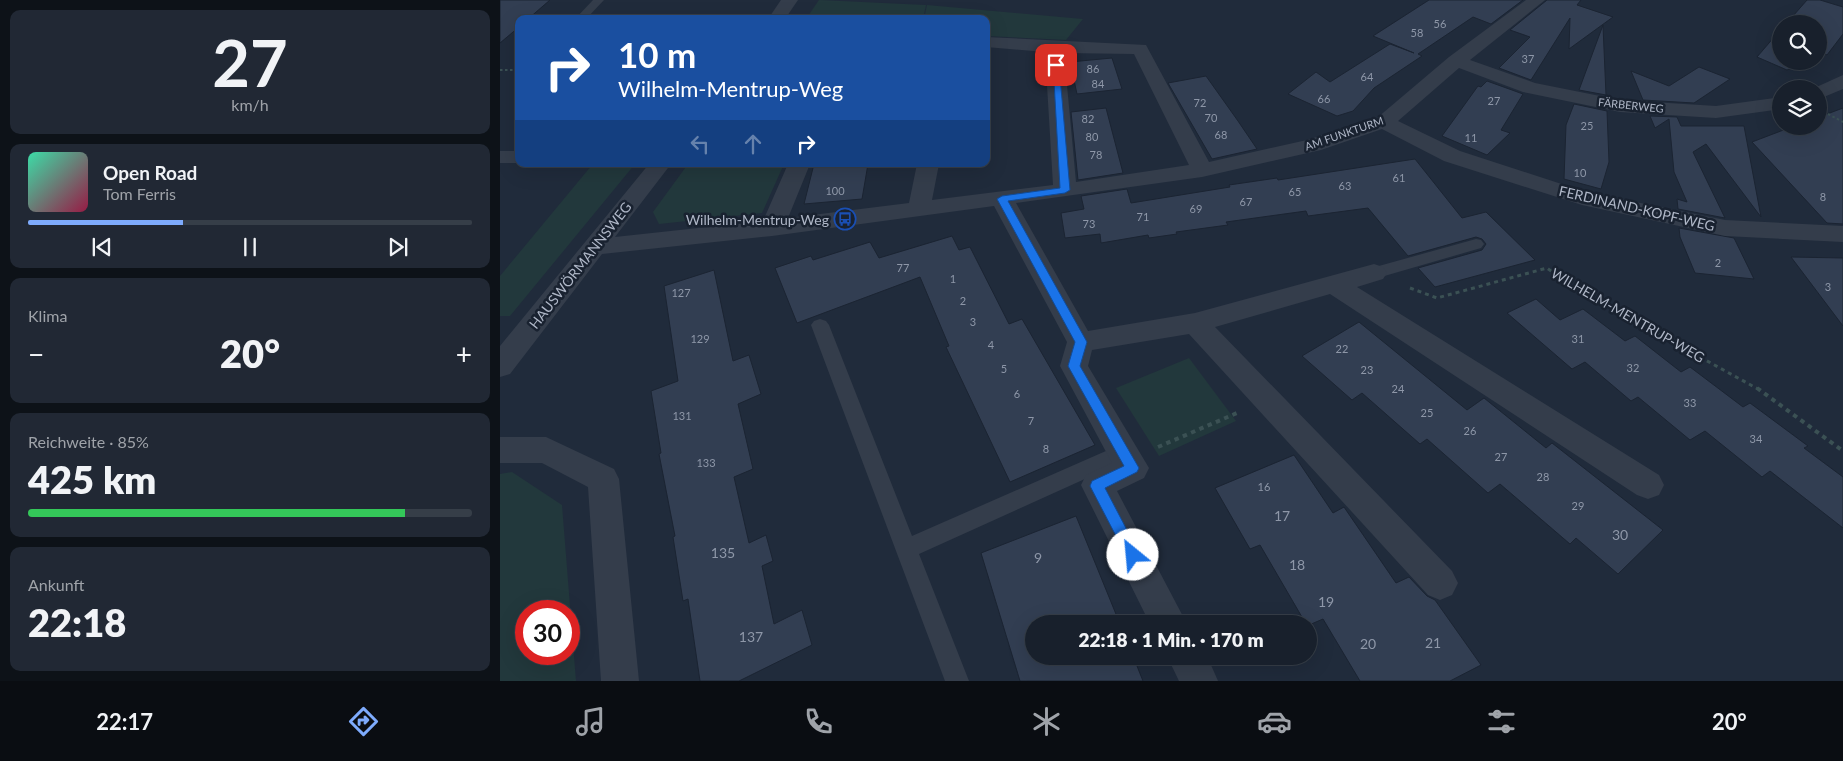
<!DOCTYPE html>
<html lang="de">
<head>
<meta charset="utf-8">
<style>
	body { margin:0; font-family:Lato,sans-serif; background:#212834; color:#f1f3f6; height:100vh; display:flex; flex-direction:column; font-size:19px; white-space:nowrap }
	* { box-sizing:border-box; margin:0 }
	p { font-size:16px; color:#9fa3a9 }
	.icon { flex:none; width:28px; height:28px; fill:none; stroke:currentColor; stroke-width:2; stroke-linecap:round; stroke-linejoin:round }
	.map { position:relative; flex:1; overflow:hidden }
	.panel { display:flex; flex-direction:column; gap:10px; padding:10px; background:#0d1218; width:500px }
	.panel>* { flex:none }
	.hud { position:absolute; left:15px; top:15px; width:475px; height:152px; border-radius:10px; box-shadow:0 5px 20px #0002,0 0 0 1px #363e48; background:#1a4fa0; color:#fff; overflow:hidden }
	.buttons { position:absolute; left:1272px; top:15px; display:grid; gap:10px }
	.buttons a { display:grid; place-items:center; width:55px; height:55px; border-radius:50%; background:#18202c; box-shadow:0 5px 20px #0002,0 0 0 1px #363e48; font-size:25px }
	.speed { position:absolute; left:15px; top:600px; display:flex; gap:10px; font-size:25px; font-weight:700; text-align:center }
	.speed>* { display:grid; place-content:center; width:65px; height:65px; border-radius:50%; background:#18202c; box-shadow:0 5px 20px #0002,0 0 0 1px #363e48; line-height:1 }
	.speed .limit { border:8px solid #d22; background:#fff; color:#111 }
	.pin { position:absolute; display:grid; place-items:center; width:42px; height:42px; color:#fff; margin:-21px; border-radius:10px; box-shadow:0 2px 8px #0006 }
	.me { position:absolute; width:55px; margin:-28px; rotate:332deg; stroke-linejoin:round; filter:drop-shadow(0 0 4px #0008) }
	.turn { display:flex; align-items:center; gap:18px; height:105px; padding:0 20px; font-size:22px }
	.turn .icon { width:65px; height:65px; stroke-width:2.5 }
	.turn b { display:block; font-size:35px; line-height:42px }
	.lanes { display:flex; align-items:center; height:48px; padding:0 20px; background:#0003; justify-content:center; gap:25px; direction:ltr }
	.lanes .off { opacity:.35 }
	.big { font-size:38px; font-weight:800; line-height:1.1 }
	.panel .card { flex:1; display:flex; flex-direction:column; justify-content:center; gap:8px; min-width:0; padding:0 18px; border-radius:10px; background:#212834 }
	.panel .dial { align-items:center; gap:0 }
	.dial b { font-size:65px; line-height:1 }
	.song { display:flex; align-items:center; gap:15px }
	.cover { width:60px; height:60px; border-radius:8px; background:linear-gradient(135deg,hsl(160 70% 55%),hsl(340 70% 35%)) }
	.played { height:5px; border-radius:2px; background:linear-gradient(90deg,#7eabfd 35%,#363e48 35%) }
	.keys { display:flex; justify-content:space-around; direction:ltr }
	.heat { display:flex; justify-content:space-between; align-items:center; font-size:28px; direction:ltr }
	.charge { height:8px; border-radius:4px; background:linear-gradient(90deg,#34c759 85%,#363e48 0) }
	.trip { position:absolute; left:525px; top:615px; width:292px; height:50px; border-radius:25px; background:#18202c; box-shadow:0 5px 20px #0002,0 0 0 1px #363e48; font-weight:800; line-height:50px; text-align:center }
	.dock { display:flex; height:80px; justify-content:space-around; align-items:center; background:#0a0d12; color:#9fa3a9 }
	.dock .icon { width:35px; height:35px }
	.dock .on { color:#7eabfd }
	.dock b { font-size:22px; color:#f1f3f6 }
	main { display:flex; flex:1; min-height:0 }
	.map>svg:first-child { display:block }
</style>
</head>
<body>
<main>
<section class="panel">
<div class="card dial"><b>27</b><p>km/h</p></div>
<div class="card">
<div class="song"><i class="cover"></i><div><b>Open Road</b><p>Tom Ferris</p></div></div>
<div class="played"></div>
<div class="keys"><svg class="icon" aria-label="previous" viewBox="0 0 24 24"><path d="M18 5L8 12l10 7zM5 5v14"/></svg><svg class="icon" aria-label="pause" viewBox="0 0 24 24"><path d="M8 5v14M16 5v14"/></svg><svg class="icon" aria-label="next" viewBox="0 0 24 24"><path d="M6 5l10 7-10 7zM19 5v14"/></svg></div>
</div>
<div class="card"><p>Klima</p>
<div class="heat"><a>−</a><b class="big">20°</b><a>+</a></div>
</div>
<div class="card"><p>Reichweite · 85%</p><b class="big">425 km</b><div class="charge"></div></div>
<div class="card"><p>Ankunft</p><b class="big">22:18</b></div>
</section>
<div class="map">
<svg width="1343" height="681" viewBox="0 0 1343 681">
	<rect width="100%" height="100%" fill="#202b3b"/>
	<g fill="#22383c" fill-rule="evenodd">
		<path d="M319 0 426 5 423 19H306Z"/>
		<path d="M427 5 583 19 566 40 486 36V19H424Z"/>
		<path d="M135 164 10 316H0V276L92 165Z"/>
		<path d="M188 164H284L262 213 159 224 153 212Z"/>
		<path d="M689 358 736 421 659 456 616 388Z"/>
		<path d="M12 472 62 505 76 681H0V474ZM69 611V654H26V611Z"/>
	</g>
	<g fill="#323e52" stroke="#1b2432">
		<path d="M0 0H50L28 19H19V27L0 43Z"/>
		<path d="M929 0H1023L991 24 973 17 918 54 922 56 874 88 853 111 837 116 788 94 816 72 830 82 890 44 914 53 873 36Z"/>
		<path d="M1047 0H1081L1077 5 1113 17 1069 49 1070 18 1031 80 999 68 1030 37 1010 30Z"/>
		<path d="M1307 0H1320L1343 7V34L1327 55 1323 53 1319 55V24H1286Z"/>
		<path d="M1103 25V26L1106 95 1079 90Z"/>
		<path d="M1281 29V61H1306L1287 70 1257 57Z"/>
		<path d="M612 58 622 89 577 94 570 62Z"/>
		<path d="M1199 67 1230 79 1194 103 1143 100 1131 71 1169 86Z"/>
		<path d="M706 76 738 121 757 149 712 159 668 83Z"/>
		<path d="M987 81 1023 94 1001 130 1010 133 987 155 942 136 978 86 981 87Z"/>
		<path d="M1074 104 1107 111 1109 162 1101 189 1064 179 1066 125Z"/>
		<path d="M606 108 623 173 578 180 571 112Z"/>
		<path d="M1343 108V224L1327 223 1252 142 1294 126H1319V117Z"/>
		<path d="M1150 116 1177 117 1181 126H1244L1261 217 1206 144 1193 152 1225 218 1178 209 1177 199 1187 202 1174 172 1169 119 1155 128Z"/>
		<path d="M915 159 962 218 986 212 1035 260 935 287 918 268 982 250 986 244 982 239 976 237 908 256 868 208 808 216 806 211 726 222 728 225 676 232 677 234 649 238 648 235 601 243 600 234 565 238 561 213 584 209 581 196 627 189 631 203 730 187 729 185 777 178 778 180Z"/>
		<path d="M314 164H368L362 199 304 204Z"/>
		<path d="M1179 228 1234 238 1254 279 1195 273 1180 237Z"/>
		<path d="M452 236 459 250 470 247 509 324 522 319 595 445 510 482 446 347 449 346 420 277 297 323 275 268 311 256 313 260 370 242 379 258Z"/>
		<path d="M1291 257 1343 258V326Z"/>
		<path d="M214 270 233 361 249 355 261 394 238 404 253 469 234 477 249 543 266 535 273 561 262 566 274 624 302 610 312 645 239 681H200L188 599 183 601 173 537 175 536 159 454 161 453 151 391 178 381 164 286Z"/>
		<path d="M1036 299 1060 320 1083 309 1125 341 1135 336 1181 372 1190 367 1243 407 1250 403 1308 446 1304 448 1343 477V528L1270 471 1262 477 1205 431 1190 440 1138 397 1131 401 1085 362 1072 369 1007 313Z"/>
		<path d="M859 322 967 410 984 398 1046 448 1052 443 1163 530 1118 574 1076 538 1070 544 1000 484 988 493 927 439 920 444 862 393 852 400 802 356Z"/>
		<path d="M794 455 833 513 844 507 896 583 909 577 927 596 935 600 981 665 950 681H860L823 619 809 625 806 624 760 545 750 549 715 488Z"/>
		<path d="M576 516 620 624H534V656H633L643 681H520L481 553Z"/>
	</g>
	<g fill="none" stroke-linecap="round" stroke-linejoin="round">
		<g stroke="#3b5154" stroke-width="2" stroke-dasharray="2.5 2.5" stroke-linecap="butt">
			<path d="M0 70H19"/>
			<path d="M1328 114 1343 122"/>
		</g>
		<path stroke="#3b5154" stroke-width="3" stroke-dasharray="4 4" stroke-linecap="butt" d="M910 288 937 298 1047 268 1071 286 1258 389"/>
		<g stroke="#3b5154" stroke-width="4" stroke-dasharray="4.5 4.5" stroke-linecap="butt">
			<path d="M1257 388 1343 451"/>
			<path d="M658 447 737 413"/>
		</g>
		<g fill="#343d4b" fill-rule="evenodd">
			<path d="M93 0H104L86 19H75Z"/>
			<path d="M976 239 981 240 984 244 981 248 874 279 868 277 866 273 868 269Z"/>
			<path d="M320 319 326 321 329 325 412 536 615 447 622 445 629 447 632 453 629 459 419 554 469 681H445L311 325 314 321Z"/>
		</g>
		<g fill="#343d4b" fill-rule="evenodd">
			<path d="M281 0H298L285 19H268Z"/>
			<path d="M1026 0H1045L970 60 1035 83 1120 100 1216 106 1281 97V109L1216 118 1120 112 1023 92 959 68 898 121 960 151 1086 192 1225 220 1343 226V242L1225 236 1082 205 944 161 882 129 821 150 702 177 516 203 588 331 695 313 874 264 883 267 887 273 883 279 857 287 1159 475 1164 485 1159 495 1148 499 1137 495 830 294 715 327 952 571 958 583 952 595 940 600 928 595 689 334 592 350 588 366 649 468 644 478 617 491 687 624H650L581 485 586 475 612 463 560 366 567 342 494 206 272 236 102 254 10 374 0 377V346L149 164H171L115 237 263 221 288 164H310L288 218 409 203 417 164H439L432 200 553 185 545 52 486 47V37L646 45 709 162 807 140 877 118 949 57ZM564 53 634 54 689 165 576 182Z"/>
			<path d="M1343 75V89L1319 99V89H1312Z"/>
			<rect x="0" y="151" width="19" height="12"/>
			<path d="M0 437H46L114 469 119 479 139 681H101L88 487 42 463H0Z"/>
			<path d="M667 656H707L718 681H679Z"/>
		</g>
	</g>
	<path fill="#1a73e8" stroke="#114b97" d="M553 63 559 65 570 190 565 193 508 201 587 342 580 366 639 468 637 472 605 488 640 555 638 559 633 561 628 559 590 486 592 481 624 466 568 366 575 342 497 199 502 196 560 188Z"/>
	<defs>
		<g id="bus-ring" transform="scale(1.125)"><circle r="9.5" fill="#192230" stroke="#1a4fb4" stroke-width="1.5"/><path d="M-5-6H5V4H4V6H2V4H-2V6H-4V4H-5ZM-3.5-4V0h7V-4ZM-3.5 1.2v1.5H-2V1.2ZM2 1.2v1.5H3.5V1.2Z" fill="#1a4fb4"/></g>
	</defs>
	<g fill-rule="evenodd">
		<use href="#bus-ring" x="345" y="219"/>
	</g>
	<g text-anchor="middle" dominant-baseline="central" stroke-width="5" stroke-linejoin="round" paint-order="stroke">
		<g font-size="11" fill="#8e97a8">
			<text x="940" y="23">56</text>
			<text x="917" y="32">58</text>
			<text x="1028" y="58">37</text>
			<text x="593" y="68">86</text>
			<text x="867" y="76">64</text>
			<text x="598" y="83">84</text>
			<text x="824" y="98">66</text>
			<text x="994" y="100">27</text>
			<text x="700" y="102">72</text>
			<text x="711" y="117">70</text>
			<text x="588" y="118">82</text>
			<text x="1087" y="125">25</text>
			<text x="721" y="134">68</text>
			<text x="592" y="136">80</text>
			<text x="971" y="137">11</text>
			<text x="596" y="154">78</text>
			<text x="1080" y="172">10</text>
			<text x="899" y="177">61</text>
			<text x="845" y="185">63</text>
			<text x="335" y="190">100</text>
			<text x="795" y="191">65</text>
			<text x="1323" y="196">8</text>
			<text x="746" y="201">67</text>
			<text x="696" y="208">69</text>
			<text x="643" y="216">71</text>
			<text x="589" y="223">73</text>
			<text x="1218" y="262">2</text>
			<text x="403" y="267">77</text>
			<text x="453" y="278">1</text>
			<text x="1328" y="286">3</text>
			<text x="181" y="292">127</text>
			<text x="463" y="300">2</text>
			<text x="473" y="321">3</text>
			<text x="200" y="338">129</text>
			<text x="1078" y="338">31</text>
			<text x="491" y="344">4</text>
			<text x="842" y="348">22</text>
			<text x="1133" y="367">32</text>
			<text x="504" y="368">5</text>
			<text x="867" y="369">23</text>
			<text x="898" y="388">24</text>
			<text x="517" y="393">6</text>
			<text x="1190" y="402">33</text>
			<text x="927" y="412">25</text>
			<text x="182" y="415">131</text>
			<text x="531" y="420">7</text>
			<text x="970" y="430">26</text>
			<text x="1256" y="438">34</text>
			<text x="546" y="448">8</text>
			<text x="1001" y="456">27</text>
			<text x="206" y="462">133</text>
			<text x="1043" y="476">28</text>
			<text x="764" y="486">16</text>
			<text x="1078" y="505">29</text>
		</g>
		<g font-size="11" fill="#afb7c7" stroke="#192230">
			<text transform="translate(1131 105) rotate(6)">FÄRBERWEG</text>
			<text transform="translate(844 133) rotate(-19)">AM FUNKTURM</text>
		</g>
		<g font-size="14" fill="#afb7c7" stroke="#192230">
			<text transform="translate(1137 208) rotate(13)">FERDINAND-KOPF-WEG</text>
			<text transform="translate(80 265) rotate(-52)">HAUSWÖRMANNSWEG</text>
			<text transform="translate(1128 315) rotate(30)">WILHELM-MENTRUP-WEG</text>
		</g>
		<g font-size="14" fill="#afb7c7" stroke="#192230" text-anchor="end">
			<text x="329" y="219">Wilhelm-Mentrup-Weg</text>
		</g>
		<g font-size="14" fill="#8e97a8">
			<text x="782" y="515">17</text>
			<text x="1120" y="534">30</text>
			<text x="223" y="552">135</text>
			<text x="538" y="557">9</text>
			<text x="797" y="564">18</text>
			<text x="826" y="601">19</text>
			<text x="251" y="636">137</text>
			<text x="933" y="642">21</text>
			<text x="868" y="643">20</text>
		</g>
	</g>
</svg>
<div class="buttons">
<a><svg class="icon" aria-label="search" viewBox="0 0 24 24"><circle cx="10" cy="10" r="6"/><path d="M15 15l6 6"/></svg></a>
<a><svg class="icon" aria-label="layers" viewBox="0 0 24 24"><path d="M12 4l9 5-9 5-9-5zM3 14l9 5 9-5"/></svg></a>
</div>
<div class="speed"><div class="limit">30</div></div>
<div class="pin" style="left:556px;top:65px;background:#d93025"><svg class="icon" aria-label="arrive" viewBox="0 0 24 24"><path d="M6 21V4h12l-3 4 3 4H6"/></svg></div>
<svg class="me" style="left:633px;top:555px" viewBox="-20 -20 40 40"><circle r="19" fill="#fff"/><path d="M0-13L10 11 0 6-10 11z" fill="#1a73e8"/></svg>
<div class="trip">22:18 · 1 Min. · 170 m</div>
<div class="hud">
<div class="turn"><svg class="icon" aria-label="right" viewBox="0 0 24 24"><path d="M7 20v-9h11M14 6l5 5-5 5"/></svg><div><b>10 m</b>Wilhelm-Mentrup-Weg</div></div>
<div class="lanes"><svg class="icon off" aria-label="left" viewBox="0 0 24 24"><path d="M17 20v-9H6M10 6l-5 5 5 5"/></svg><svg class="icon off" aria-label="ahead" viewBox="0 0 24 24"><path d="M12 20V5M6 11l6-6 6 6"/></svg><svg class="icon" aria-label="right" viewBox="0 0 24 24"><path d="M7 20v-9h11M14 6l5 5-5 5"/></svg></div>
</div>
</div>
</main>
<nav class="dock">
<b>22:17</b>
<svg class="icon on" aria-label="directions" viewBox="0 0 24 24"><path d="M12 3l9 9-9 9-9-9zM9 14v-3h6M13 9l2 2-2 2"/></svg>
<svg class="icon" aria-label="music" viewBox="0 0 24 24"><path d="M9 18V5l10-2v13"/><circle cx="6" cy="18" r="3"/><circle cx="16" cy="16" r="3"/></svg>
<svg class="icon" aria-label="phone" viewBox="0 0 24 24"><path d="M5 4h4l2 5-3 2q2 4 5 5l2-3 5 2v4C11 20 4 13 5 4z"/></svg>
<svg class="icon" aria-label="climate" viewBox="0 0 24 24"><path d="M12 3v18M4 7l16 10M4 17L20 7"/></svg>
<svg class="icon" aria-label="car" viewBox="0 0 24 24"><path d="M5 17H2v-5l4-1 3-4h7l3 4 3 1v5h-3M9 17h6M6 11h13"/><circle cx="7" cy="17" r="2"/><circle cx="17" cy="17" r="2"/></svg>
<svg class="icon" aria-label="filters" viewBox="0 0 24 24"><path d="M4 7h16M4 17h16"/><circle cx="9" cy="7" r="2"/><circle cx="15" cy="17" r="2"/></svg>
<b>20°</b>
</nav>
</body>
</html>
